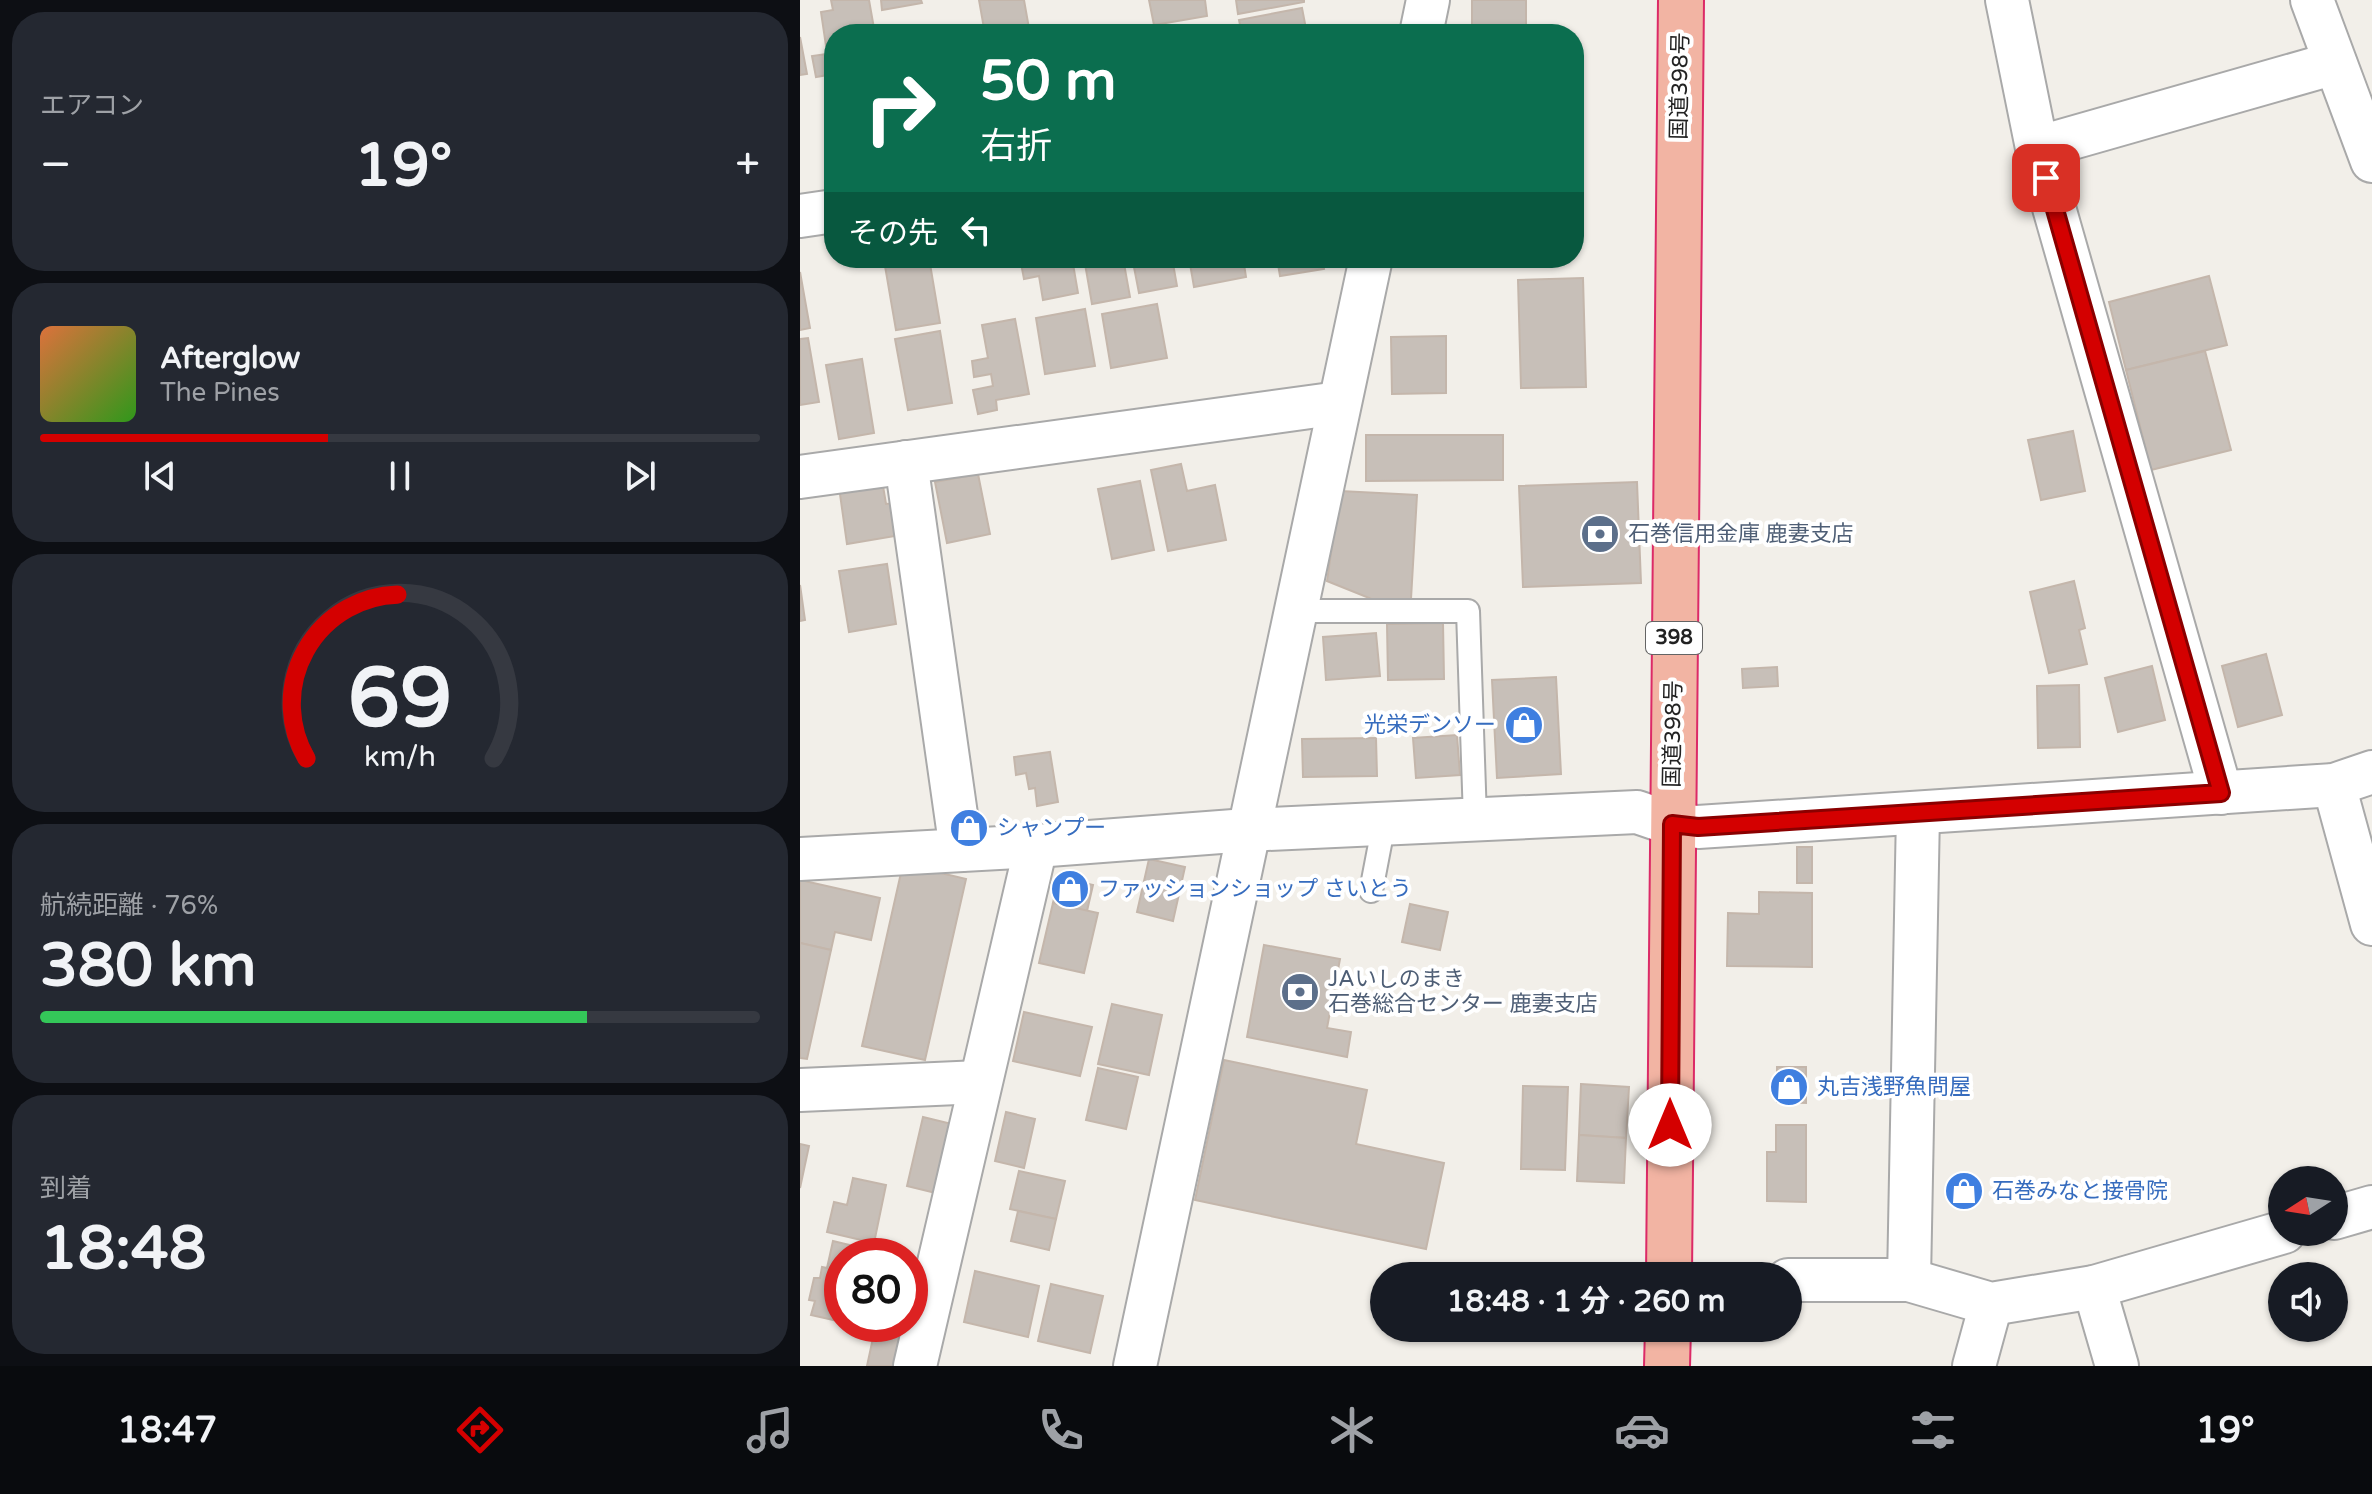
<!DOCTYPE html>
<html lang="ja">
<head>
<meta charset="utf-8">
<style>
	body { margin:0; font-family:"Varela Round","Noto Sans JP",sans-serif; background:#242831; color:#f1f3f6; height:100vh; display:flex; flex-direction:column; font-size:30px; white-space:nowrap }
	* { box-sizing:border-box; margin:0 }
	p { font-size:26px; color:#9ea1a6 }
	.icon { flex:none; width:44px; height:44px; fill:none; stroke:currentColor; stroke-width:2; stroke-linecap:round; stroke-linejoin:round }
	.map { position:relative; flex:1; overflow:hidden }
	.side { display:flex; flex-direction:column; gap:12px; padding:12px; background:#0d0f14; width:800px }
	.side>* { flex:none }
	.hud { position:absolute; left:24px; top:24px; width:760px; height:244px; border-radius:32px; box-shadow:0 2px 6px #0004; background:#0b6e4f; color:#fff; overflow:hidden }
	.needle { width:52px; rotate:258deg }
	.controls { position:absolute; left:1468px; top:1166px; display:grid; gap:16px }
	.controls a { display:grid; place-items:center; width:80px; height:80px; border-radius:50%; background:#171b24; box-shadow:0 2px 6px #0004; font-size:40px }
	.speed { position:absolute; left:24px; top:1238px; display:flex; gap:16px; font-size:40px; font-weight:700; text-align:center }
	.speed>* { display:grid; place-content:center; width:104px; height:104px; border-radius:50%; background:#171b24; box-shadow:0 2px 6px #0004; line-height:1 }
	.speed .limit { border:12px solid #d22; background:#fff; color:#111 }
	.pin { position:absolute; display:grid; place-items:center; width:68px; height:68px; color:#fff; margin:-34px; border-radius:16px; box-shadow:0 4px 12px #0006 }
	.me { position:absolute; width:88px; margin:-44px; rotate:0deg; stroke-linejoin:round; filter:drop-shadow(0 0 6px #0008) }
	.turn { display:flex; align-items:center; gap:28px; height:168px; padding:0 24px; font-size:36px }
	.turn .icon { width:104px; height:104px; stroke-width:2.5 }
	.turn b { display:block; font-size:56px; line-height:68px }
	.then { display:flex; align-items:center; height:76px; padding:0 24px; background:#0003; gap:16px; font-size:30px }
	.big { font-size:60px; font-weight:700; line-height:1.1 }
	.side .card { flex:1; display:flex; flex-direction:column; justify-content:center; gap:12px; min-width:0; padding:0 28px; border-radius:32px; background:#242831 }
	.side .dial { align-items:center; gap:0 }
	.dial svg { height:208px; overflow:visible; fill:none; stroke:#363941; stroke-width:7; stroke-linecap:round; text-anchor:middle }
	.dial text { fill:#f1f3f6; stroke:none }
	.song { display:flex; align-items:center; gap:24px }
	.cover { width:96px; height:96px; border-radius:12px; background:linear-gradient(135deg,hsl(20 70% 55%),hsl(110 70% 35%)) }
	.played { height:8px; border-radius:4px; background:linear-gradient(90deg,#d40000 40%,#363941 40%) }
	.keys { display:flex; justify-content:space-around; direction:ltr }
	.heat { display:flex; justify-content:space-between; align-items:center; font-size:44px; direction:ltr }
	.charge { height:12px; border-radius:6px; background:linear-gradient(90deg,#34c759 76%,#363941 0) }
	.trip { position:absolute; left:570px; top:1262px; width:432px; height:80px; border-radius:40px; background:#171b24; box-shadow:0 2px 6px #0004; font-weight:700; line-height:80px; text-align:center }
	.dock { display:flex; height:128px; justify-content:space-around; align-items:center; background:#090b0e; color:#9ea1a6 }
	.dock .icon { width:56px; height:56px }
	.dock .selected { color:#d40000 }
	.dock b { font-size:36px; color:#f1f3f6 }
	main { display:flex; flex:1; min-height:0 }
	.map>svg:first-child { display:block }
</style>
</head>
<body>
<main>
<section class="side">
<div class="card"><p>エアコン</p>
<div class="heat"><a>−</a><b class="big">19°</b><a>+</a></div>
</div>
<div class="card">
<div class="song"><i class="cover"></i><div><b>Afterglow</b><p>The Pines</p></div></div>
<div class="played"></div>
<div class="keys"><svg class="icon" aria-label="previous" viewBox="0 0 24 24"><path d="M18 5L8 12l10 7zM5 5v14"/></svg><svg class="icon" aria-label="pause" viewBox="0 0 24 24"><path d="M8 5v14M16 5v14"/></svg><svg class="icon" aria-label="next" viewBox="0 0 24 24"><path d="M6 5l10 7-10 7zM19 5v14"/></svg></div>
</div>
<div class="card dial"><svg viewBox="0 0 100 80">
<path d="M14 69A42 42 0 1 1 86 69"/>
<path d="M14 69A42 42 0 0 1 49 6" stroke="#d40000"/>
<text x="50" y="56" font-size="32" font-weight="700">69</text>
<text x="50" y="72" font-size="11">km/h</text>
</svg></div>
<div class="card"><p>航続距離 · 76%</p><b class="big">380 km</b><div class="charge"></div></div>
<div class="card"><p>到着</p><b class="big">18:48</b></div>
</section>
<div class="map">
<svg width="1572" height="1366" viewBox="0 0 1572 1366">
	<rect width="100%" height="100%" fill="#f2efe9"/>
	<g fill="#c7bfb8" stroke="#c4b6ab" stroke-width="2">
		<path d="M31 0H69L75 34H34V45L26 46 21 12 33 10Z"/>
		<path d="M81 0H121L122 3 82 10Z"/>
		<path d="M179 0H224L230 34H185Z"/>
		<path d="M349 0H405L407 16 354 25Z"/>
		<path d="M436 0H504V2L438 14Z"/>
		<rect x="672" y="0" width="54" height="26"/>
		<path d="M502 8 507 34H442L439 20Z"/>
		<path d="M389 26 390 34H344Z"/>
		<path d="M0 37 7 74 0 75Z"/>
		<path d="M34 53V74L16 77 12 56Z"/>
		<path d="M129 258 140 323 96 330 85 266Z"/>
		<path d="M220 258H272L278 293 243 300 239 276 224 279Z"/>
		<path d="M284 258H323L330 297 292 304Z"/>
		<path d="M353 258H372L377 286 339 293 333 262Z"/>
		<path d="M389 258H443L446 277 394 287Z"/>
		<path d="M477 258H522L524 269 480 276Z"/>
		<path d="M0 272 10 328 0 330Z"/>
		<path d="M1409 276 1427 345 1326 370 1309 302Z"/>
		<path d="M783 278 786 387 721 388 718 280Z"/>
		<path d="M357 304 367 358 311 368 302 314Z"/>
		<path d="M285 309 295 366 245 374 236 318Z"/>
		<path d="M215 319 229 394 196 400 197 410 178 414 173 390 193 386 191 374 174 377 172 361 188 358 182 325Z"/>
		<path d="M140 331 152 403 108 410 95 339Z"/>
		<path d="M646 336V393L592 394 591 337Z"/>
		<path d="M8 338 19 402 0 405V339Z"/>
		<path d="M1405 351 1431 450 1351 470 1326 370Z"/>
		<path d="M62 359 74 433 39 439 26 365Z"/>
		<path d="M1273 431 1285 491 1241 500 1228 440Z"/>
		<path d="M566 435H703V480L566 481Z"/>
		<path d="M381 464 387 491 415 485 426 540 368 551 351 470Z"/>
		<path d="M178 474 190 534 147 543 135 482Z"/>
		<path d="M82 480 86 504 96 503 101 535 47 544 39 487Z"/>
		<path d="M340 481 354 550 312 559 298 489Z"/>
		<path d="M837 482 841 583 723 587 719 486Z"/>
		<path d="M540 491 617 495 611 599 574 600 527 581Z"/>
		<path d="M87 564 96 624 49 632 39 571Z"/>
		<path d="M1274 581 1285 628 1279 630 1287 664 1249 673 1230 592Z"/>
		<path d="M0 585 5 620 0 621Z"/>
		<path d="M643 623 644 679 588 680 587 624Z"/>
		<path d="M576 633 580 676 526 680 523 637Z"/>
		<path d="M1466 654 1482 715 1438 727 1422 666Z"/>
		<path d="M1352 666 1365 720 1318 732 1305 678Z"/>
		<path d="M977 667 978 686 943 688 942 669Z"/>
		<path d="M756 677 761 774 697 778 692 680Z"/>
		<path d="M1279 685 1280 747 1238 748 1237 686Z"/>
		<path d="M657 735 660 775 616 778 613 738Z"/>
		<path d="M576 738 577 776 503 777 502 739Z"/>
		<path d="M250 752 258 802 237 806 235 788 229 789 226 773 216 775 214 757Z"/>
		<rect x="997" y="847" width="15" height="36"/>
		<path d="M349 859 385 867 373 921 337 912Z"/>
		<path d="M103 864 166 879 125 1060 62 1046Z"/>
		<path d="M259 877 293 885 287 911 253 903Z"/>
		<path d="M0 880 80 898 71 940 35 932 31 950 0 943Z"/>
		<path d="M959 892 1012 893V967L927 966 928 913 959 914Z"/>
		<path d="M253 903 298 913 284 973 239 963Z"/>
		<path d="M610 904 648 912 640 950 602 942Z"/>
		<path d="M0 943 31 950 7 1059 0 1058Z"/>
		<path d="M464 945 540 959 527 1028 551 1032 547 1057 447 1037Z"/>
		<path d="M312 1004 362 1015 349 1075 298 1064Z"/>
		<path d="M224 1012 292 1027 280 1076 213 1061Z"/>
		<path d="M424 1060 567 1090 556 1144 644 1163 626 1249 395 1200Z"/>
		<path d="M977 1067H1006V1103L977 1102Z"/>
		<path d="M298 1068 338 1077 326 1129 286 1120Z"/>
		<path d="M781 1084 829 1087 826 1138 779 1135Z"/>
		<path d="M723 1086 768 1087 765 1170 721 1169Z"/>
		<path d="M206 1112 235 1119 224 1168 195 1161Z"/>
		<path d="M123 1117 164 1127 148 1196 107 1186Z"/>
		<path d="M976 1125H1006V1202L967 1201V1152H976Z"/>
		<path d="M779 1135 826 1138 824 1183 777 1181Z"/>
		<path d="M0 1144 9 1146 0 1188Z"/>
		<path d="M219 1171 265 1181 256 1219 210 1209Z"/>
		<path d="M53 1178 86 1185 74 1243 27 1232 34 1202 47 1205Z"/>
		<path d="M218 1211 256 1219 249 1250 211 1241Z"/>
		<path d="M33 1241 66 1249 65 1256H42V1322L11 1315 15 1301 9 1300 14 1278H20L22 1267 27 1268Z"/>
		<path d="M175 1271 239 1286 228 1337 164 1322Z"/>
		<path d="M251 1284 303 1296 290 1353 238 1341Z"/>
		<path d="M76 1324H110L104 1366H67Z"/>
	</g>
	<g fill="none" stroke-linecap="round" stroke-linejoin="round">
		<g stroke="#a9a9a9" stroke-width="26">
			<g id="service">
				<path d="M495 611H668L675 819"/>
				<path d="M571 891 584 823"/>
			</g>
		</g>
		<g stroke="#a9a9a9" stroke-width="46">
			<g id="minor">
				<path d="M1207 0 1237 148 1421 793"/>
				<path d="M1512 0 1572 161"/>
				<path d="M621 34 628 0"/>
				<path d="M1237 148 1535 63"/>
				<path d="M0 216 34 211"/>
				<path d="M106 462 161 850"/>
				<path d="M0 477 539 403"/>
				<path d="M1534 785 1572 924"/>
				<path d="M0 859 236 846 447 830 837 812 872 824 898 827 1534 785 1572 772"/>
				<path d="M0 1090 180 1082"/>
				<path d="M1534 1218 1572 1207"/>
				<path d="M988 1280H1109L1191 1304 1294 1287 1484 1232"/>
				<path d="M1109 1280 1118 813"/>
				<path d="M1294 1287 1317 1366"/>
				<path d="M115 1366 236 846"/>
				<path d="M335 1366 571 258"/>
				<path d="M1174 1366 1191 1304"/>
			</g>
		</g>
		<g stroke="#dc2a67" stroke-width="48">
			<g id="trunk">
				<path d="M869 1276 881 0"/>
				<path d="M867 1366 868 1328"/>
			</g>
		</g>
		<use href="#service" stroke="#fff" stroke-width="22"/>
		<use href="#minor" stroke="#fff" stroke-width="42"/>
		<use href="#trunk" stroke="#f2b4a3" stroke-width="44"/>
	</g>
	<g fill="none" stroke-linecap="round" stroke-linejoin="round">
		<g stroke="#8a0000" stroke-width="20">
			<path id="route" d="M870 1125 872 824 898 827 1421 793 1246 178"/>
		</g>
		<use href="#route" stroke="#d40000" stroke-width="14"/>
	</g>
	<defs>
		<g id="bank-disc" transform="scale(2)"><circle r="9.5" fill="#5c6f8a" stroke="#fff"/><path d="M-6-4H6V4H-6ZM0-2.3a2.3 2.3 0 1 0 0 4.6a2.3 2.3 0 1 0 0-4.6Z" fill="#fff"/></g>
		<g id="shop-disc" transform="scale(2)"><circle r="9.5" fill="#3f7fe0" stroke="#fff"/><path d="M-5-2.5h2.3a2.7 3.5 0 0 1 5.4 0H5L5.5 6h-11ZM-1.5-2.5h3a1.5 2.3 0 0 0-3 0Z" fill="#fff"/></g>
	</defs>
	<g fill-rule="evenodd">
		<use href="#bank-disc" x="800" y="534"/>
		<use href="#shop-disc" x="724" y="725"/>
		<use href="#shop-disc" x="169" y="828"/>
		<use href="#shop-disc" x="270" y="889"/>
		<use href="#bank-disc" x="500" y="992"/>
		<use href="#shop-disc" x="989" y="1087"/>
		<use href="#shop-disc" x="1164" y="1191"/>
	</g>
	<g text-anchor="middle" dominant-baseline="central" stroke-width="8" stroke-linejoin="round" paint-order="stroke">
		<rect fill="#fff" stroke="#646464" stroke-width="2" x="846" y="622" width="56" height="32" rx="6"/>
		<g font-size="20" font-weight="bold" fill="#222">
			<text x="874" y="638">398</text>
		</g>
		<g font-size="22" fill="#222" stroke="#fff">
			<text transform="translate(880 86) rotate(-89)">国道398号</text>
			<text transform="translate(873 734) rotate(-89)">国道398号</text>
		</g>
		<g font-size="22" fill="#4e5e75" stroke="#fff" text-anchor="start">
			<text x="828" y="534">石巻信用金庫 鹿妻支店</text>
			<text x="528" y="979">JAいしのまき<tspan x="528" dy="25">石巻総合センター 鹿妻支店</tspan></text>
		</g>
		<g font-size="22" fill="#366cbe" stroke="#fff" text-anchor="start">
			<text x="696" y="725" text-anchor="end">光栄デンソー</text>
			<text x="197" y="828">シャンプー</text>
			<text x="298" y="889">ファッションショップ さいとう</text>
			<text x="1017" y="1087">丸吉浅野魚問屋</text>
			<text x="1192" y="1191">石巻みなと接骨院</text>
		</g>
	</g>
</svg>
<div class="controls">
<a><svg class="needle" viewBox="-14 -14 28 28"><path d="M0-13l5 13h-10z" fill="#e53935"/><path d="M0 13l5-13h-10z" fill="#9ea1a6"/></svg></a>
<a><svg class="icon" aria-label="sound" viewBox="0 0 24 24"><path d="M4 9h4l5-4v14l-5-4H4zM17 9q2 3 0 6"/></svg></a>
</div>
<div class="speed"><div class="limit">80</div></div>
<div class="pin" style="left:1246px;top:178px;background:#d93025"><svg class="icon" aria-label="arrive" viewBox="0 0 24 24"><path d="M6 21V4h12l-3 4 3 4H6"/></svg></div>
<svg class="me" style="left:870px;top:1125px" viewBox="-20 -20 40 40"><circle r="19" fill="#fff"/><path d="M0-13L10 11 0 6-10 11z" fill="#d40000"/></svg>
<div class="trip">18:48 · 1 分 · 260 m</div>
<div class="hud">
<div class="turn"><svg class="icon" aria-label="right" viewBox="0 0 24 24"><path d="M7 20v-9h11M14 6l5 5-5 5"/></svg><div><b>50 m</b>右折</div></div>
<div class="then">その先<svg class="icon" aria-label="left" viewBox="0 0 24 24"><path d="M17 20v-9H6M10 6l-5 5 5 5"/></svg></div>
</div>
</div>
</main>
<nav class="dock">
<b>18:47</b>
<svg class="icon selected" aria-label="directions" viewBox="0 0 24 24"><path d="M12 3l9 9-9 9-9-9zM9 14v-3h6M13 9l2 2-2 2"/></svg>
<svg class="icon" aria-label="music" viewBox="0 0 24 24"><path d="M9 18V5l10-2v13"/><circle cx="6" cy="18" r="3"/><circle cx="16" cy="16" r="3"/></svg>
<svg class="icon" aria-label="phone" viewBox="0 0 24 24"><path d="M5 4h4l2 5-3 2q2 4 5 5l2-3 5 2v4C11 20 4 13 5 4z"/></svg>
<svg class="icon" aria-label="climate" viewBox="0 0 24 24"><path d="M12 3v18M4 7l16 10M4 17L20 7"/></svg>
<svg class="icon" aria-label="car" viewBox="0 0 24 24"><path d="M5 17H2v-5l4-1 3-4h7l3 4 3 1v5h-3M9 17h6M6 11h13"/><circle cx="7" cy="17" r="2"/><circle cx="17" cy="17" r="2"/></svg>
<svg class="icon" aria-label="filters" viewBox="0 0 24 24"><path d="M4 7h16M4 17h16"/><circle cx="9" cy="7" r="2"/><circle cx="15" cy="17" r="2"/></svg>
<b>19°</b>
</nav>
</body>
</html>
